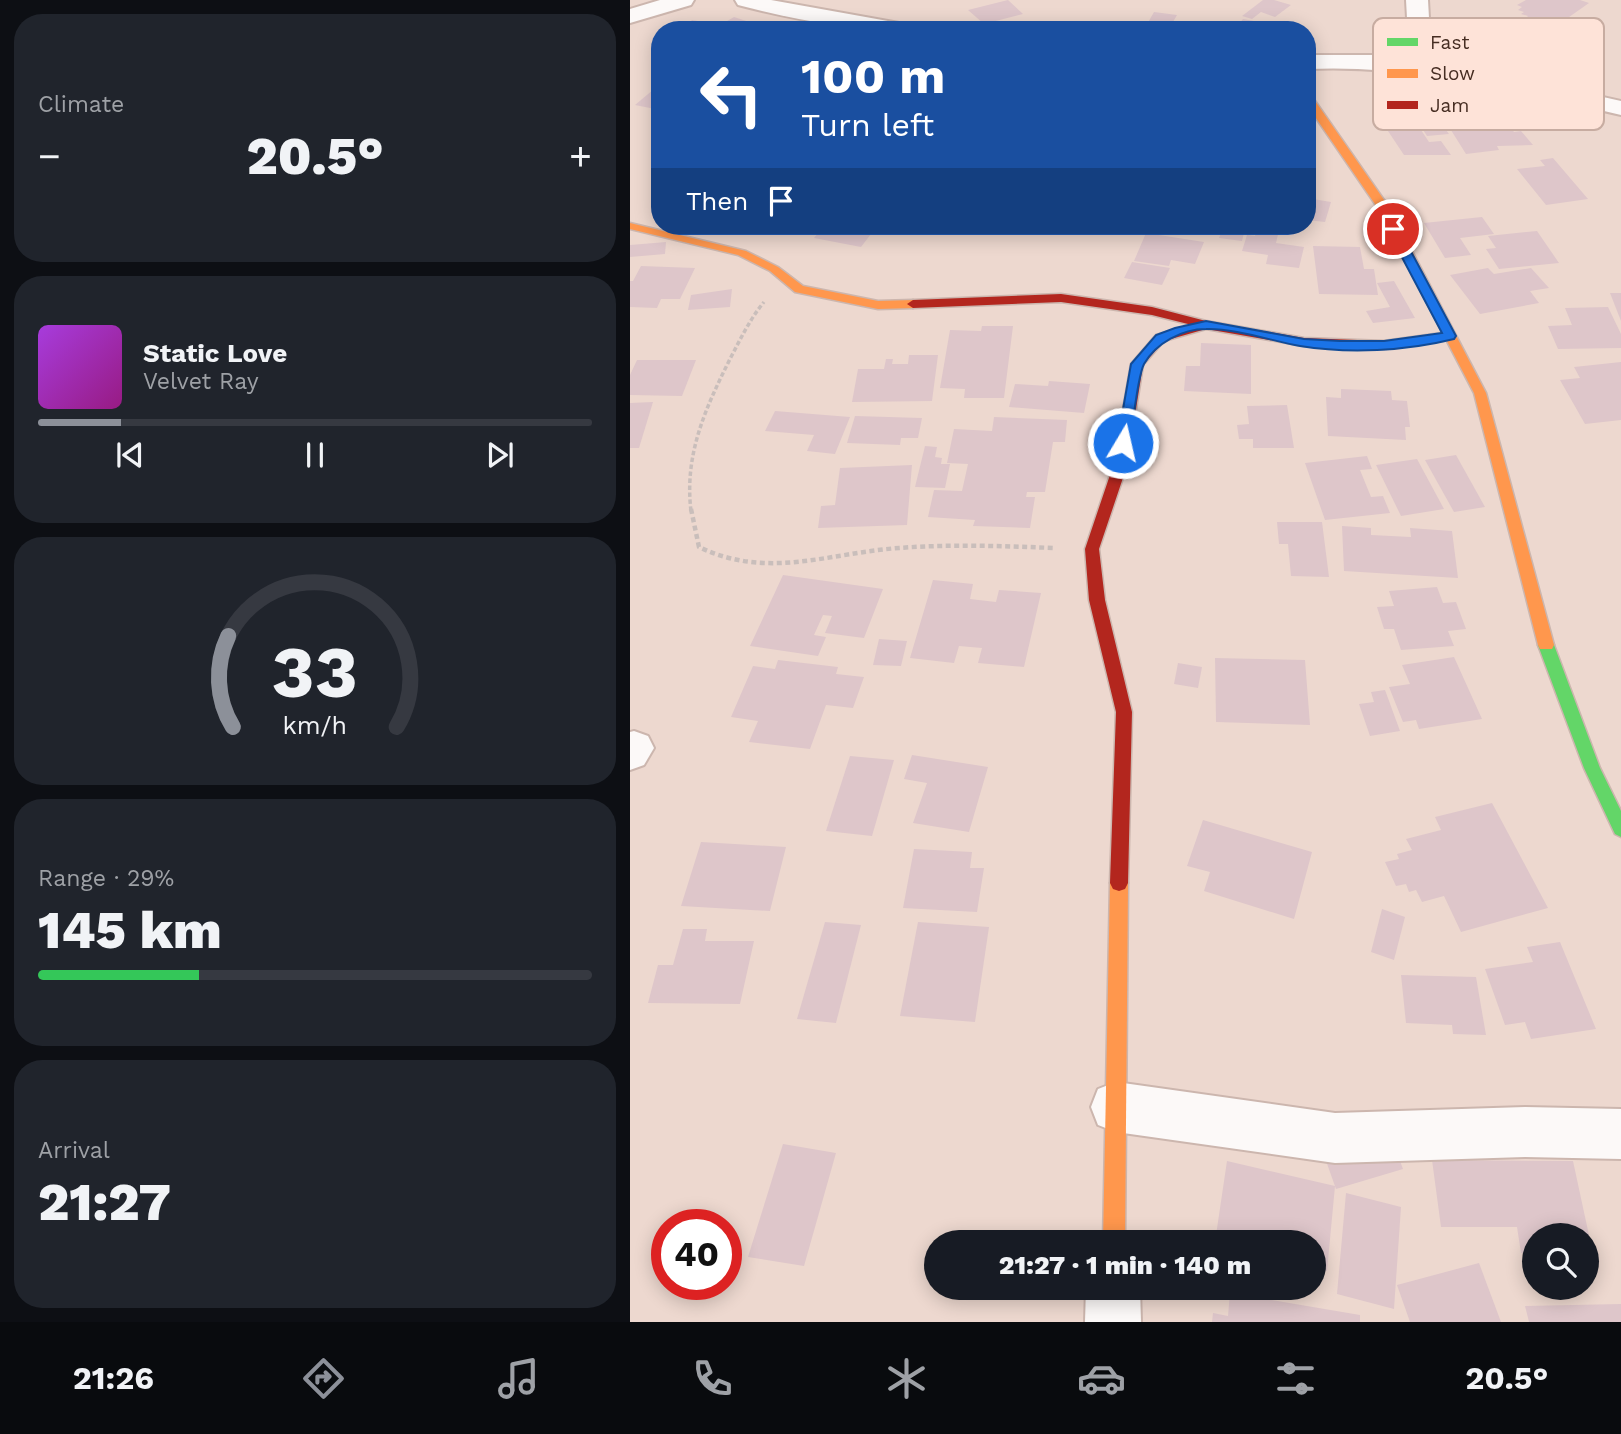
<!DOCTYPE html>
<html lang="en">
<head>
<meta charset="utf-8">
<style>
	body { margin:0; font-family:"Work Sans",sans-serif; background:#20242c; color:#f1f3f6; height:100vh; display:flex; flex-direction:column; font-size:26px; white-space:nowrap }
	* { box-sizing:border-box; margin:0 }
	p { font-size:23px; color:#9ea1a6 }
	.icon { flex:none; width:38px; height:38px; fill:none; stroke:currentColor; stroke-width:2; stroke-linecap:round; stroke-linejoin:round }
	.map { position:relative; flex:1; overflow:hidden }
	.panel { display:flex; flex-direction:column; gap:14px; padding:14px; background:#0d0f14; width:630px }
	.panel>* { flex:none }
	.top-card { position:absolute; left:21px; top:21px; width:665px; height:214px; border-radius:28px; box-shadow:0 4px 18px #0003; background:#1a4fa0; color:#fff; overflow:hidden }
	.controls { position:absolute; left:892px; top:1223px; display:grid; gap:14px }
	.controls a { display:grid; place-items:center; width:77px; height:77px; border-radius:50%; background:#171b24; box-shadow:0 4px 18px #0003; font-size:35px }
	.speed { position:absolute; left:21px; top:1209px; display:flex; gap:14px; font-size:35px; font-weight:700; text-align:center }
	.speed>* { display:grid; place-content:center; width:91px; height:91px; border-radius:50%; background:#171b24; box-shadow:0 4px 18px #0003; line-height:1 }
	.speed .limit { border:10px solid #d22; background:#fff; color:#111 }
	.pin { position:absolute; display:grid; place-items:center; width:60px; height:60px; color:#fff; margin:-30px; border:4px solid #fff; border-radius:50%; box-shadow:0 2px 7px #0007 }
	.me { position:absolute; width:77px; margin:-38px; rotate:9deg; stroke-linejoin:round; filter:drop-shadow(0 0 5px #0008) }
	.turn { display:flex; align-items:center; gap:24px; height:147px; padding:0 35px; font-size:32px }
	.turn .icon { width:91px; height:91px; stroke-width:2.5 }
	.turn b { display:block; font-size:49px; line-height:60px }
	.then { display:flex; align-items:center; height:66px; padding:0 35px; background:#0003; gap:14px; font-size:26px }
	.big { font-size:52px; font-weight:800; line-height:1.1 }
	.panel .widget { flex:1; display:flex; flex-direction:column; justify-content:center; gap:10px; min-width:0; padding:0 24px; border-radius:28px; background:#20242c }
	.panel .dial { align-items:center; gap:0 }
	.dial svg { height:182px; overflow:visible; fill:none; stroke:#363941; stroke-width:7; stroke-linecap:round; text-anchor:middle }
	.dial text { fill:#f1f3f6; stroke:none }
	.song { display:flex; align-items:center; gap:21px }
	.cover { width:84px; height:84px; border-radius:10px; background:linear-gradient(135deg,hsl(280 70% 55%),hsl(310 70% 35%)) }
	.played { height:7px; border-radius:4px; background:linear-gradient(90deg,#8c9099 15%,#363941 15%) }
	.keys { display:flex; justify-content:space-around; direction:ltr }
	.heat { display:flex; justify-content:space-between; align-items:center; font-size:38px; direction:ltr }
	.charge { height:10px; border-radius:5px; background:linear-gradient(90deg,#34c759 29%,#363941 0) }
	.trip { position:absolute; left:294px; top:1230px; width:402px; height:70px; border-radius:35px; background:#171b24; box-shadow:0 4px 18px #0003; font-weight:800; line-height:70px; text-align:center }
	.dock { display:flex; height:112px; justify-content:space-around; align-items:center; background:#090b0e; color:#9ea1a6 }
	.dock .icon { width:49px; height:49px }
	.dock .selected { color:#8c9099 }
	.dock b { font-size:32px; color:#f1f3f6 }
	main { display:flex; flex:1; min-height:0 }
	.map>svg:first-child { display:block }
</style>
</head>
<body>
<main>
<section class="panel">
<div class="widget"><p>Climate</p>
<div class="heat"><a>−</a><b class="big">20.5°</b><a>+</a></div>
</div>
<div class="widget">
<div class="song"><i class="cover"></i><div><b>Static Love</b><p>Velvet Ray</p></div></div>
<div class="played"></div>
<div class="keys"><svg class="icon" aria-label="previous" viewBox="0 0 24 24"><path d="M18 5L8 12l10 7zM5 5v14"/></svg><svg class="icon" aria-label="pause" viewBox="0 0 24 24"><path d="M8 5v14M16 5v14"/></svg><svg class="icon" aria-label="next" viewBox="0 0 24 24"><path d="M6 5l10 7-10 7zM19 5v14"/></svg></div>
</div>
<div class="widget dial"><svg viewBox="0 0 100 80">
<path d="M14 69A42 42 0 1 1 86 69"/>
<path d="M14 69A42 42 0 0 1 12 29" stroke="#8c9099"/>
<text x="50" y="56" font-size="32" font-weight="700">33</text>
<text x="50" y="72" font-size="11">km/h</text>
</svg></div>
<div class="widget"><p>Range · 29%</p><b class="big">145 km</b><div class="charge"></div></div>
<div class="widget"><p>Arrival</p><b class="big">21:27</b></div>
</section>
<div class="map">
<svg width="991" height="1322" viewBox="0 0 991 1322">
	<rect width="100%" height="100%" fill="#edd8cf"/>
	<g fill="#dec6ca">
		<path d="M378 0 393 14 354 24 338 10Z"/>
		<path d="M633 0H644L661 5 645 17 631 12 622 19 612 16Z"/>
		<path d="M896 0H950L959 3 932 22 928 21 919 27 895 19 898 16 891 14 894 12 888 10 892 7 887 5Z"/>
		<path d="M524 12 547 15 539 29 516 26Z"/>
		<path d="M104 17 141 29V30H109L92 24Z"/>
		<path d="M613 19 624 21 618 28 623 30H604Z"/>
		<path d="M62 20 86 24 79 30H52Z"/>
		<path d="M30 84V110L5 105Z"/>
		<path d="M836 114 838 117 851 115 859 125 877 123 884 132 891 131 903 145 867 146 869 150 836 154 814 119 821 118 819 115Z"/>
		<path d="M800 120 803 124 811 123 819 134 797 136 788 122Z"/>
		<path d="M787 124 799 142 811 141 821 155H774L756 128Z"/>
		<path d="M923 158 958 199 916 205 887 169 915 166 910 160Z"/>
		<path d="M677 198 701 202 695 222 677 220Z"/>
		<path d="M852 217 864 234 830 238 841 255 815 258 794 223Z"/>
		<path d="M194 226H223L244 230 231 247 184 238Z"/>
		<path d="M362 226H413L410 233 382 229 380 234 359 231Z"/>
		<path d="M594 226H622L620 234 614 233 612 241 589 238Z"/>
		<path d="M628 227 649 230 646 243 674 247 669 268 636 264 638 255 612 251 617 235 625 236Z"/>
		<path d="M907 231 929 263 869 269 856 249 866 248 858 236Z"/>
		<path d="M516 233 574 242 565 264 541 260 539 266 504 261Z"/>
		<path d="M36 242 35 254 0 257V245Z"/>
		<path d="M683 246 730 247 734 269H744L748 295 689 294Z"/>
		<path d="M502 262 540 268 532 285 494 278Z"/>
		<path d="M11 266 65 268 50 299H31L27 308 0 307V281H3Z"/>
		<path d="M858 268 864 274 901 268 919 288 900 291 909 303 850 314 820 275Z"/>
		<path d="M764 281 785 318 743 323 736 311 760 307 747 283Z"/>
		<path d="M102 289 100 307 58 310 61 295Z"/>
		<path d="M980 293H991V321Z"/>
		<path d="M978 307 991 334V348L928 349 918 326 942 325 935 308Z"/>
		<path d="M352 326H383L374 398H334L335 389 310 388 320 330 351 331Z"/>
		<path d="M571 343 621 345V394L554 391 556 366H570Z"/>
		<path d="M279 355H308L302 401 222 402 228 369H254L256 359H263L262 364H278Z"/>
		<path d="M7 360H66L52 396 0 395V375Z"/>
		<path d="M991 362V420L955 424 930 380 950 378 944 367Z"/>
		<path d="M419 381 460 384 454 413 379 407 385 384 418 386Z"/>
		<path d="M711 389 761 391 762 400 777 401 780 427H775L776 440 698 436 696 397 711 398Z"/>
		<path d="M23 402 9 448H0V403Z"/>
		<path d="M657 405 664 448H623V439H609L607 425 619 424 617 406Z"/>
		<path d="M145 411 220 417 205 454 177 451 184 435 135 431Z"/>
		<path d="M225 416 292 418 288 438H271L270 445 217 443Z"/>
		<path d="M364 417 437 420 435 442H423L415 492H397L396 497H405L400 528 343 526 345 520 298 517 304 490 332 491 338 464 317 463 324 429 362 431Z"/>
		<path d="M295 446 307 447 305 457 312 458 311 464H320L315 488 285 487Z"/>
		<path d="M826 455 855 507 824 512 795 460Z"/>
		<path d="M737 456 742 469 730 470 741 497 753 496 760 513 695 520 675 463Z"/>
		<path d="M787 459 814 509 771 516 746 465Z"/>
		<path d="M282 465 277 525 188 528 191 506 205 505 210 468Z"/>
		<path d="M647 522H692L699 577 661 576 658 544H649Z"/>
		<path d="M712 526 741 528V535L781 537 780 528 822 531 828 578 714 571Z"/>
		<path d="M153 575 253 589 234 638 195 633 202 616 193 615 184 635 196 637 188 656 120 646Z"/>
		<path d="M303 580 343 584 340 599 366 602 369 590 411 593 394 667 348 663 352 648 329 646 324 663 280 658Z"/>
		<path d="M807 587 813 603 826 602 836 629 818 631 824 646 771 650 764 629H754L747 607 764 606 759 591Z"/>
		<path d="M249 639 277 641 271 666 243 665Z"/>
		<path d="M824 657 852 719 789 729 786 720 773 722 759 687 780 684 772 665Z"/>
		<path d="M585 658 675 660 680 725 586 722Z"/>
		<path d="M148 660 208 667 206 674 234 677 223 708 196 705 180 749 119 742 128 721 101 717 123 666 145 669Z"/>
		<path d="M548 663 572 667 568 688 544 684Z"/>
		<path d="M755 690 770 731 740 736 729 704 744 702 741 692Z"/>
		<path d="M282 755 358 767 339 832 283 823 297 783 274 779Z"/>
		<path d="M220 756 264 760 242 836 196 831Z"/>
		<path d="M862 803 918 908 831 932 814 896 792 902 786 890 779 892 776 884 766 886 755 862 769 859 767 854 782 850 776 839 811 830 805 817Z"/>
		<path d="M573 820 682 852 664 919 574 891 580 872 557 866Z"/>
		<path d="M71 842 156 847 140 911 51 906Z"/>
		<path d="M284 849 342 852 340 868H354L347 912 273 908Z"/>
		<path d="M752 909 775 917 764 960 741 952Z"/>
		<path d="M195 922 231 925 206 1023 167 1019Z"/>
		<path d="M288 922 359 927 345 1022 270 1016Z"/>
		<path d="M53 929H77L75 941H124L110 1004 18 1003 28 965H43Z"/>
		<path d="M930 942 966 1029 901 1039 895 1022 875 1025 855 969 903 962 897 947Z"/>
		<path d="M771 975 846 977 856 1035 823 1034 822 1025 776 1023Z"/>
		<path d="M757 1125 773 1169 706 1189 690 1144Z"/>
		<path d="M153 1144 206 1153 174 1266 118 1257Z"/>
		<path d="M802 1160 943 1161 963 1254H957V1236H905V1253H891L887 1227H811Z"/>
		<path d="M597 1161 705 1186 697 1271 684 1268V1242H585Z"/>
		<path d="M716 1193 771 1207 764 1309 707 1294Z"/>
		<path d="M849 1263 871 1322H780L767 1285Z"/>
		<path d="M600 1293 730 1315V1322H582L583 1313 598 1316Z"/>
		<path d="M991 1304V1322H899L895 1306Z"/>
	</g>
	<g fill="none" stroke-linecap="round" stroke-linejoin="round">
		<g stroke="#ccb6ae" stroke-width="4">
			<g id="street">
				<path d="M30 0H64L61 5 0 23V9Z"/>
				<path d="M105 0H141L269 23 280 30C221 30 166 20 108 5Z"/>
				<path d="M776 0H798L799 18 831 65 991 101V115C887 91 785 64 677 69V55H756L804 60 777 18Z"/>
				<path d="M4 731 18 736 24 748 14 765 0 770V732Z"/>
				<path d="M486 1082 705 1113 895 1107 991 1109V1159L895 1157 705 1163 486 1132 468 1125 461 1107 468 1089Z"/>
				<path d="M456 1288H510L511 1322H455Z"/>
			</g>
		</g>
		<g stroke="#ccb6ae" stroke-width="3">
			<path id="fast" d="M916 639 922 641 924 645 970 768 991 811V837L985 834 954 768 908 645 910 641Z"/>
		</g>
		<g stroke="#ccb6ae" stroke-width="3">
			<g id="slow">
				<path d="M677 94 681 95 759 207 856 393 924 645 922 649H910L908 645 844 393 747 207 677 105Z"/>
				<path d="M0 223 116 251 148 267 173 286 248 301 283 300 289 304 283 308 248 309 165 292 140 271 108 255 0 229Z"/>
				<path d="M489 875 495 877 498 883 495 1242H473L480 883 483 877Z"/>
			</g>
		</g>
		<g stroke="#ccb6ae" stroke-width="3">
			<path id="jam" d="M431 294 522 307 576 321 674 338 754 341 819 332 825 336 819 340 754 349 674 346 576 329 534 341 513 365 497 466 469 549 475 600 502 712 498 883 495 889 489 891 483 889 480 883 486 712 459 600 455 549 483 466 501 364 526 335 562 325 522 315 431 302 283 308 277 304 283 300Z"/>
		</g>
		<path stroke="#c9bebb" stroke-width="3.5" stroke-dasharray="4.5 2.5" stroke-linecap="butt" d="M61 511C54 454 76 407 101 357 111 338 120 319 134 302"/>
		<path stroke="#c9bebb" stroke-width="4.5" stroke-dasharray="5 3.5" stroke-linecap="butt" d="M61 509 69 547C138 580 198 553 269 548 320 544 372 546 424 548"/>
		<use href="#street" fill="#fcf9f8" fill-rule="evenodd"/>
		<use href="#fast" fill="#63d668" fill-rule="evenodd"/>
		<use href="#slow" fill="#ff974d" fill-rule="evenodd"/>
		<use href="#jam" fill="#b3261e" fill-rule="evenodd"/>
	</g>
	<path fill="#1a73e8" stroke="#114b97" stroke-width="2" d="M763 225 769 229 826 336 824 339C776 351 719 354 670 346 642 341 604 328 576 329 552 329 526 343 514 364 507 378 503 425 500 443L498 446H489L487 443 501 364 526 335 545 328 576 321 674 339 710 341H754L812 333 757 229Z"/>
	<rect x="743" y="18" width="231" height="112" rx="10" fill="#fee3d8" stroke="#c7aca1" stroke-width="2"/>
	<rect x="757" y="38" width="31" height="8" fill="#63d668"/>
	<rect x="757" y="69" width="31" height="9" fill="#ff974d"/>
	<rect x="757" y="101" width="31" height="8" fill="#b3261e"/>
	<g font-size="19" fill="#462d22">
		<text x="800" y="49">Fast</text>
		<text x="800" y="80">Slow</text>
		<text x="800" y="112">Jam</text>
	</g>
</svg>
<div class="controls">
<a><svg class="icon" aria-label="search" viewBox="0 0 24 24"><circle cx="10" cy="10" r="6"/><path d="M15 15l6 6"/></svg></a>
</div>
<div class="speed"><div class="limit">40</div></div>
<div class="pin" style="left:763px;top:229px;background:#d93025"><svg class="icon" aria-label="arrive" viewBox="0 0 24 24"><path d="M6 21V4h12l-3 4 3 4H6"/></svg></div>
<svg class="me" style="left:493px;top:443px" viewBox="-20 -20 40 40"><circle r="17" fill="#1a73e8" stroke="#fff" stroke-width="3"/><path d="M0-11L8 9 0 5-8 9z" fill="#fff"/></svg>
<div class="trip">21:27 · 1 min · 140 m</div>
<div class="top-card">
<div class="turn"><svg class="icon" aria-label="left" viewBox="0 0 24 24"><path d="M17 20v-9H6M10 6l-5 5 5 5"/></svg><div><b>100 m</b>Turn left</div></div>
<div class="then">Then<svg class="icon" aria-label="arrive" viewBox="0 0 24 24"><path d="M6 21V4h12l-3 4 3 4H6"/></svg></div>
</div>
</div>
</main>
<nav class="dock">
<b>21:26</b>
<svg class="icon selected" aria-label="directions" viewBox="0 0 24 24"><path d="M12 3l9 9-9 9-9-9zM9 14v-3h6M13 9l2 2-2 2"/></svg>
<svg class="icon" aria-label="music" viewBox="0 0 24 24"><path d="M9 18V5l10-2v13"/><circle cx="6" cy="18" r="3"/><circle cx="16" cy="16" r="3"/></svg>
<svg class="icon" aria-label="phone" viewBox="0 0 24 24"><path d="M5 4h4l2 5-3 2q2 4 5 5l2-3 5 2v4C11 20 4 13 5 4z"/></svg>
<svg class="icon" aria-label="climate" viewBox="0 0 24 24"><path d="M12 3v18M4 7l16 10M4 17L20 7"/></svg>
<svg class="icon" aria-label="car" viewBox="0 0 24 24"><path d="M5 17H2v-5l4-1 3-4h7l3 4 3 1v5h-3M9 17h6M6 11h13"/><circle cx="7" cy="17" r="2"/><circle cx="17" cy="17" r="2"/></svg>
<svg class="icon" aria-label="filters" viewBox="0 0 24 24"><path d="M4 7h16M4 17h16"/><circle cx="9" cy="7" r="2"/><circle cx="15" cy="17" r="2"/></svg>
<b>20.5°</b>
</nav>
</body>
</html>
